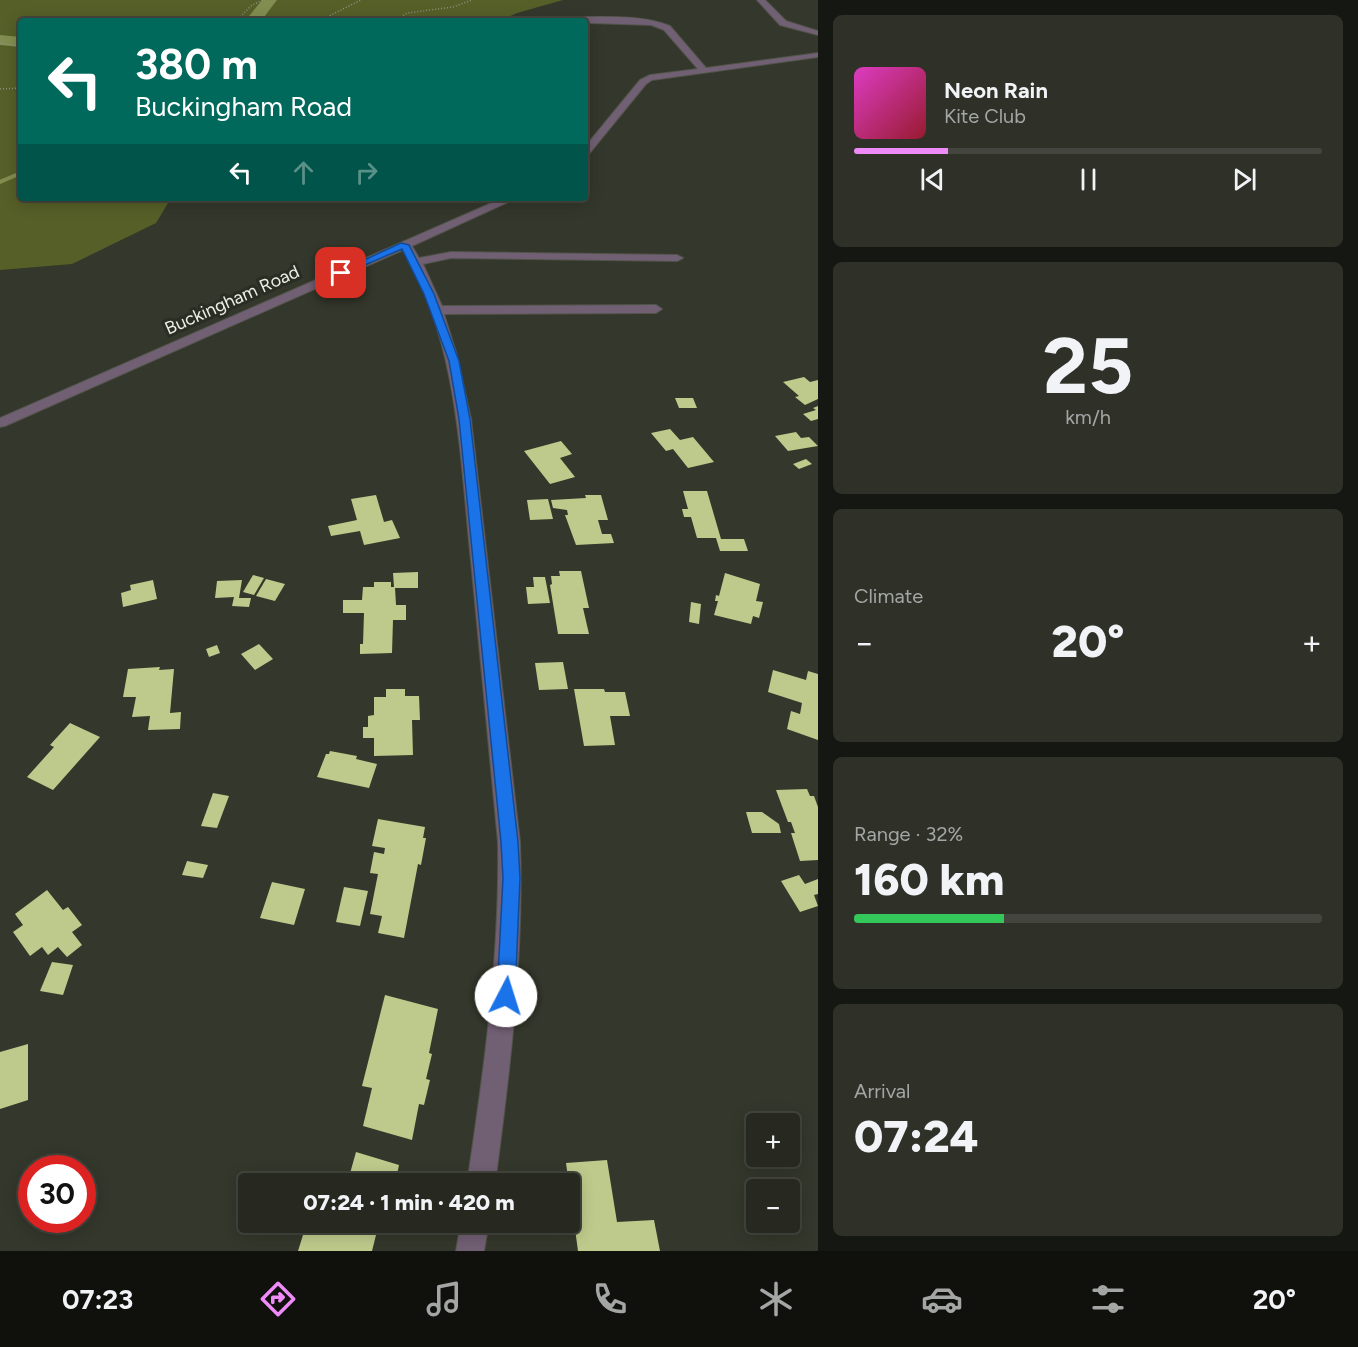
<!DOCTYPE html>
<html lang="en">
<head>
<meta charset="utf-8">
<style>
	body { margin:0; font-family:Figtree,sans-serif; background:#2f3129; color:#f1f3f6; height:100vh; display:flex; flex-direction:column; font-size:22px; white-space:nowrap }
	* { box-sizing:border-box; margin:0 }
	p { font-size:20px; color:#a4a6a5 }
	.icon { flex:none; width:33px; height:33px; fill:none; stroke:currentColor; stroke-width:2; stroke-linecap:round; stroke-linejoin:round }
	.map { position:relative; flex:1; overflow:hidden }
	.side { display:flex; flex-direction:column; gap:15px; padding:15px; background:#151712; width:540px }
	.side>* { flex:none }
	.banner { position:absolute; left:18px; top:18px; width:570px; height:183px; border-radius:6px; box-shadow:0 3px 15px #0003,0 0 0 2px #43453e; background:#00695c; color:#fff; overflow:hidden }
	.buttons { position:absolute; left:746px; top:1113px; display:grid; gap:12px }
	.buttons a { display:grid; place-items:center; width:54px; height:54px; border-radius:6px; background:#272920; box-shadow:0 3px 15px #0003,0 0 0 2px #43453e; font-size:30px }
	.speed { position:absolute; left:18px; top:1155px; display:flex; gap:12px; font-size:30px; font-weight:700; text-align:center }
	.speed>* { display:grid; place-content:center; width:78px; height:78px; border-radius:50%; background:#272920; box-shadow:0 3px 15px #0003,0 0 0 2px #43453e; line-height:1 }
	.speed .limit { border:9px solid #d22; background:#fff; color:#111 }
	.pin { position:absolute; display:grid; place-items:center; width:51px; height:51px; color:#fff; margin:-26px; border-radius:12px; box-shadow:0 3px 9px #0006 }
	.me { position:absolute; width:66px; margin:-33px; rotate:5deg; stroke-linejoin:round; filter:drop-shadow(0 0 4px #0008) }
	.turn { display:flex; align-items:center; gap:21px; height:126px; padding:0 18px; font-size:27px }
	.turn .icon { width:78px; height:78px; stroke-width:2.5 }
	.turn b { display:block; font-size:42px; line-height:51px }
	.lanes { display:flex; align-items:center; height:57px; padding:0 18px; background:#0003; justify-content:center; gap:30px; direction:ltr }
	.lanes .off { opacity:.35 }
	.big { font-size:45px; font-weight:800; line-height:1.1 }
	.side .widget { flex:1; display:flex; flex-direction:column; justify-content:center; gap:9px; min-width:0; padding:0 21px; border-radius:9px; background:#2f3129 }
	.side .dial { align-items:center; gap:0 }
	.dial b { font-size:78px; line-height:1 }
	.song { display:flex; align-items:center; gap:18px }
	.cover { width:72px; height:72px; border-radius:9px; background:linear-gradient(135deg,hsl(310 70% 55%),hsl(350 70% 35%)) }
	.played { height:6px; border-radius:3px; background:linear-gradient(90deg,#ee8bf8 20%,#43453e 20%) }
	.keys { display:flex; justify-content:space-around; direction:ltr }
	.heat { display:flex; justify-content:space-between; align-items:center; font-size:33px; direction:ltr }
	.charge { height:9px; border-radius:4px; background:linear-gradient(90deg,#34c759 32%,#43453e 0) }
	.trip { position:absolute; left:238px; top:1173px; width:342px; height:60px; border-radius:6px; background:#272920; box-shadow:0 3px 15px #0003,0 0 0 2px #43453e; font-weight:800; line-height:60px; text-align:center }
	.tab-bar { display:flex; height:96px; justify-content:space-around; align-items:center; background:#10100d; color:#a4a6a5 }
	.tab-bar .icon { width:42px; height:42px }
	.tab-bar .current { color:#ee8bf8 }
	.tab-bar b { font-size:27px; color:#f1f3f6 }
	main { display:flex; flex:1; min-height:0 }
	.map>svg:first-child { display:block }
</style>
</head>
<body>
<main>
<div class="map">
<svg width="818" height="1251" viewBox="0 0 818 1251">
	<rect width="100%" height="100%" fill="#34372b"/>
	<path fill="#565f27" d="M0 0H563L517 13 500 21H21V198H171L156 223 72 264 0 270Z"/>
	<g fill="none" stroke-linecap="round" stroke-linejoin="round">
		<path stroke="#828d51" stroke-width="4" d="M0 182 21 173"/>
		<g fill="#828d51" fill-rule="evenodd">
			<path d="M262 0H277L261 21H245Z"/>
			<path d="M0 35 21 37V47L0 45Z"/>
		</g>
	</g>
	<g fill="#beca8b">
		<path d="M804 377 810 382 818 380V399L805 405 795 397 799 396 783 382Z"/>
		<path d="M675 398H693L697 408H679Z"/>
		<path d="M818 406V419L811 421 803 414 816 410 813 408Z"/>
		<path d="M670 429 680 440 693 437 714 462 688 468 673 449 666 451 651 433Z"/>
		<path d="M796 432 801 438 809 437 818 446 788 451 775 436Z"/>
		<path d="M561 441 572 454 560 458 575 477 550 484 524 451Z"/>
		<path d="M806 459 812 464 799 469 793 464Z"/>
		<path d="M683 491H707L721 539H744L748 551H720L716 538H697L691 517H684L682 509H688Z"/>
		<path d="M376 495 384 522 392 520 400 538 364 545 360 531 331 536 328 526 357 520 351 499Z"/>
		<path d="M585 495H601L608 520H598L602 534H611L614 543 576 545 565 515H568L567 510 553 508 551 500 586 498Z"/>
		<path d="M548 499 553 519 530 520 527 500Z"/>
		<path d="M559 571H581L589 608H583L589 634H558L550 585 552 584 551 576H560Z"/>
		<path d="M418 572V588H395L396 605H406V620H393L392 653 360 654V644H363L364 613H343V600H362L363 587H374V582H391V587H394L393 573Z"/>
		<path d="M725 573 760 584 756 601 763 602 759 618 753 616 751 624 714 615 718 601H715L716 595 719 596Z"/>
		<path d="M253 575 264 578 254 595 243 592Z"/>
		<path d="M533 577H545L550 603 528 604 526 587H534Z"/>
		<path d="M266 579 285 584 275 601 256 596Z"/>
		<path d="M153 580 157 599 123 607 121 593 131 590 130 585Z"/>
		<path d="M242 580 239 598H251L249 607 232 606 234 597 215 598 217 581Z"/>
		<path d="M691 602 701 604 699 624 689 622Z"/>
		<path d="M259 644 273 659 255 670 241 654Z"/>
		<path d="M217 645 220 653 209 657 206 649Z"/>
		<path d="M563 662 568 689 539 690 535 663Z"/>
		<path d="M160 667 159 670 174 669 170 713 181 712 180 729 148 730 150 716 132 717 136 697H123L128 669Z"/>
		<path d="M773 670 806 680 808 671 818 674V740L787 729 791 711 800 714 802 703 768 692Z"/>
		<path d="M386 689H405V696H419L420 720H412L413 755 374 756V738H363V727H368V716L374 715V697H386Z"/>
		<path d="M574 689H604L605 692H625L630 716H610L615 745 584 746Z"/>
		<path d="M70 723 100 737 53 790 27 777 54 747 50 745Z"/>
		<path d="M330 751 357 756 356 759 377 764 369 788 317 777 326 754H329Z"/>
		<path d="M807 789 810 796H814L818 807V860L800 861 791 833H795L791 822H788L776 790Z"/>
		<path d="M213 793 229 796 217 828 201 826Z"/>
		<path d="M746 812H762L779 824 781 833H752Z"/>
		<path d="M378 819 425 827 423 838H426L421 865 418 864 404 938 378 933 382 916 370 914 378 874 370 873 374 852 384 854 385 848 372 846Z"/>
		<path d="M187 861 208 865 203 878 182 875Z"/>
		<path d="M799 875 805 884 818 879V894L814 895 818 906 800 912 781 881Z"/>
		<path d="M272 882 305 889 294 925 260 918Z"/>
		<path d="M344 887 368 891 360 926 336 922Z"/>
		<path d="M47 890 63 910 68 907 82 925 72 932 82 945 67 957 58 947 48 955 42 947 30 956 13 932 23 925 15 914Z"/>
		<path d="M52 962 73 965 63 995 40 991Z"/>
		<path d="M385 995 438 1009 429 1053 432 1054 426 1079 430 1080 424 1105 419 1104 412 1140 363 1126 372 1088 362 1086Z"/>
		<path d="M28 1044V1100L0 1109V1052Z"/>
		<path d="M356 1152 399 1165 395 1184H347Z"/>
		<path d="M607 1160 617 1222 654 1220 660 1251H578L566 1163Z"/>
		<path d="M337 1222H386L384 1229 378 1227 372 1251H298L303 1235 313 1224 334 1233Z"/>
	</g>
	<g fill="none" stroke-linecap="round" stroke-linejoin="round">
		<g stroke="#515449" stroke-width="2">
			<g id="street">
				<path d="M757 0H765L786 21 818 31V35L780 25Z"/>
				<path d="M561 17C594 18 639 13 670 26L706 68 818 53V57L652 80 646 84 588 155 585 156V147L640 80 650 75 698 69 664 30 651 25 530 21 534 19Z"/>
				<path d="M503 198H517L412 246 419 258 451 252 677 255 683 258 677 261 451 258 423 264 442 306 656 305 662 309 656 313 444 314 456 352 471 419 520 842C524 957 510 1070 495 1184H467C484 1070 500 957 498 842 489 748 480 655 471 561 460 457 458 341 403 250L5 426 0 427V418Z"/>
				<path d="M461 1222H489L484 1251H456Z"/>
			</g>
		</g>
		<g stroke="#8e9187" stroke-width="1.5" stroke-dasharray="1 2" stroke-linecap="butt">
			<path d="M236 21 251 6 262 0"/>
			<path d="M319 21 361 0"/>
			<path d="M396 21 407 13 453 7 472 0"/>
			<path d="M0 43 21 46"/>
			<path d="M0 89 21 88"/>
		</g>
		<use href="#street" fill="#715f73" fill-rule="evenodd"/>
	</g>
	<path fill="#1a73e8" stroke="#114b97" stroke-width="1.5" d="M401 243 409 245 434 294 459 361 470 419 518 842 520 878 515 996 513 1003 506 1006 500 1003 497 996 503 878 501 842 459 419 449 361 424 294 402 249 344 274 336 273Z"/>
	<g text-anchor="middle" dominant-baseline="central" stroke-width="6" stroke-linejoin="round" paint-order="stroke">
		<g font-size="18" fill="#eceee7" stroke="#2a2d22">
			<text transform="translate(232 300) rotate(-24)">Buckingham Road</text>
		</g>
	</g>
</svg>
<div class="buttons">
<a>+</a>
<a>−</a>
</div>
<div class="speed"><div class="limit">30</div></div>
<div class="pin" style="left:341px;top:273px;background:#d93025"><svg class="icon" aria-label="arrive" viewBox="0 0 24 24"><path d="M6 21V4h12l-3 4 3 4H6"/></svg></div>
<svg class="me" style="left:506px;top:996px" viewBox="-20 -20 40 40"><circle r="19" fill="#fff"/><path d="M0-13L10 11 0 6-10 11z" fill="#1a73e8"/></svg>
<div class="trip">07:24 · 1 min · 420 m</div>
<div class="banner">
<div class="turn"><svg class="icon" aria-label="left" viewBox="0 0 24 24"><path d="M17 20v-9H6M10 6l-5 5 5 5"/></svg><div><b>380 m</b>Buckingham Road</div></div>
<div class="lanes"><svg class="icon" aria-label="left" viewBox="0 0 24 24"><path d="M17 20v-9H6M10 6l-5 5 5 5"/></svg><svg class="icon off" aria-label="ahead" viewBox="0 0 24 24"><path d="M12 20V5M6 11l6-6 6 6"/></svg><svg class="icon off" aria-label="right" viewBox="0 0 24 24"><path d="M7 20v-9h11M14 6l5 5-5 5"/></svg></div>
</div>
</div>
<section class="side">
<div class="widget">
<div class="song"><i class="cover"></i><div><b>Neon Rain</b><p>Kite Club</p></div></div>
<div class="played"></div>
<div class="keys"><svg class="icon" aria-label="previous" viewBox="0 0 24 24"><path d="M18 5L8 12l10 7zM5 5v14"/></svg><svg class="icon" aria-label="pause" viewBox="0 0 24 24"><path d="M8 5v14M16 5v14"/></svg><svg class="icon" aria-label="next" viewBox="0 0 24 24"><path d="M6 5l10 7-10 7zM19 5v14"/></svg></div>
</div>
<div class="widget dial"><b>25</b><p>km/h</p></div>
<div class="widget"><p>Climate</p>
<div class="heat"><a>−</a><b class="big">20°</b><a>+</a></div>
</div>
<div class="widget"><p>Range · 32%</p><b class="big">160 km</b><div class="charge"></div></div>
<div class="widget"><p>Arrival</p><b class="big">07:24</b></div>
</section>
</main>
<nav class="tab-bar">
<b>07:23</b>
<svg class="icon current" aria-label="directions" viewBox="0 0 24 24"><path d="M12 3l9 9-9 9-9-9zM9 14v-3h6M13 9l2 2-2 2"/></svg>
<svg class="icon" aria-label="music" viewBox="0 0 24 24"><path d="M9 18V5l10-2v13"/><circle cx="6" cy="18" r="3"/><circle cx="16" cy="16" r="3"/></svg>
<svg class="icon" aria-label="phone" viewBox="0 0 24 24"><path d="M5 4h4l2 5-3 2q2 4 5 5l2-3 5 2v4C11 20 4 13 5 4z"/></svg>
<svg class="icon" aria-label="climate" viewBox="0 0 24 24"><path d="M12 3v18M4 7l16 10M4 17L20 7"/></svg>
<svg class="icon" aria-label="car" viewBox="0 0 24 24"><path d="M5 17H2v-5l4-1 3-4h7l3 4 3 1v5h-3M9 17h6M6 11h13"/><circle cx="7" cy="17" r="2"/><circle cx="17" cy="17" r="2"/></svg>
<svg class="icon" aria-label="filters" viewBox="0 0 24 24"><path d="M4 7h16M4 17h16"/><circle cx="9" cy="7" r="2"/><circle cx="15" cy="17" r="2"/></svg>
<b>20°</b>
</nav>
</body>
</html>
